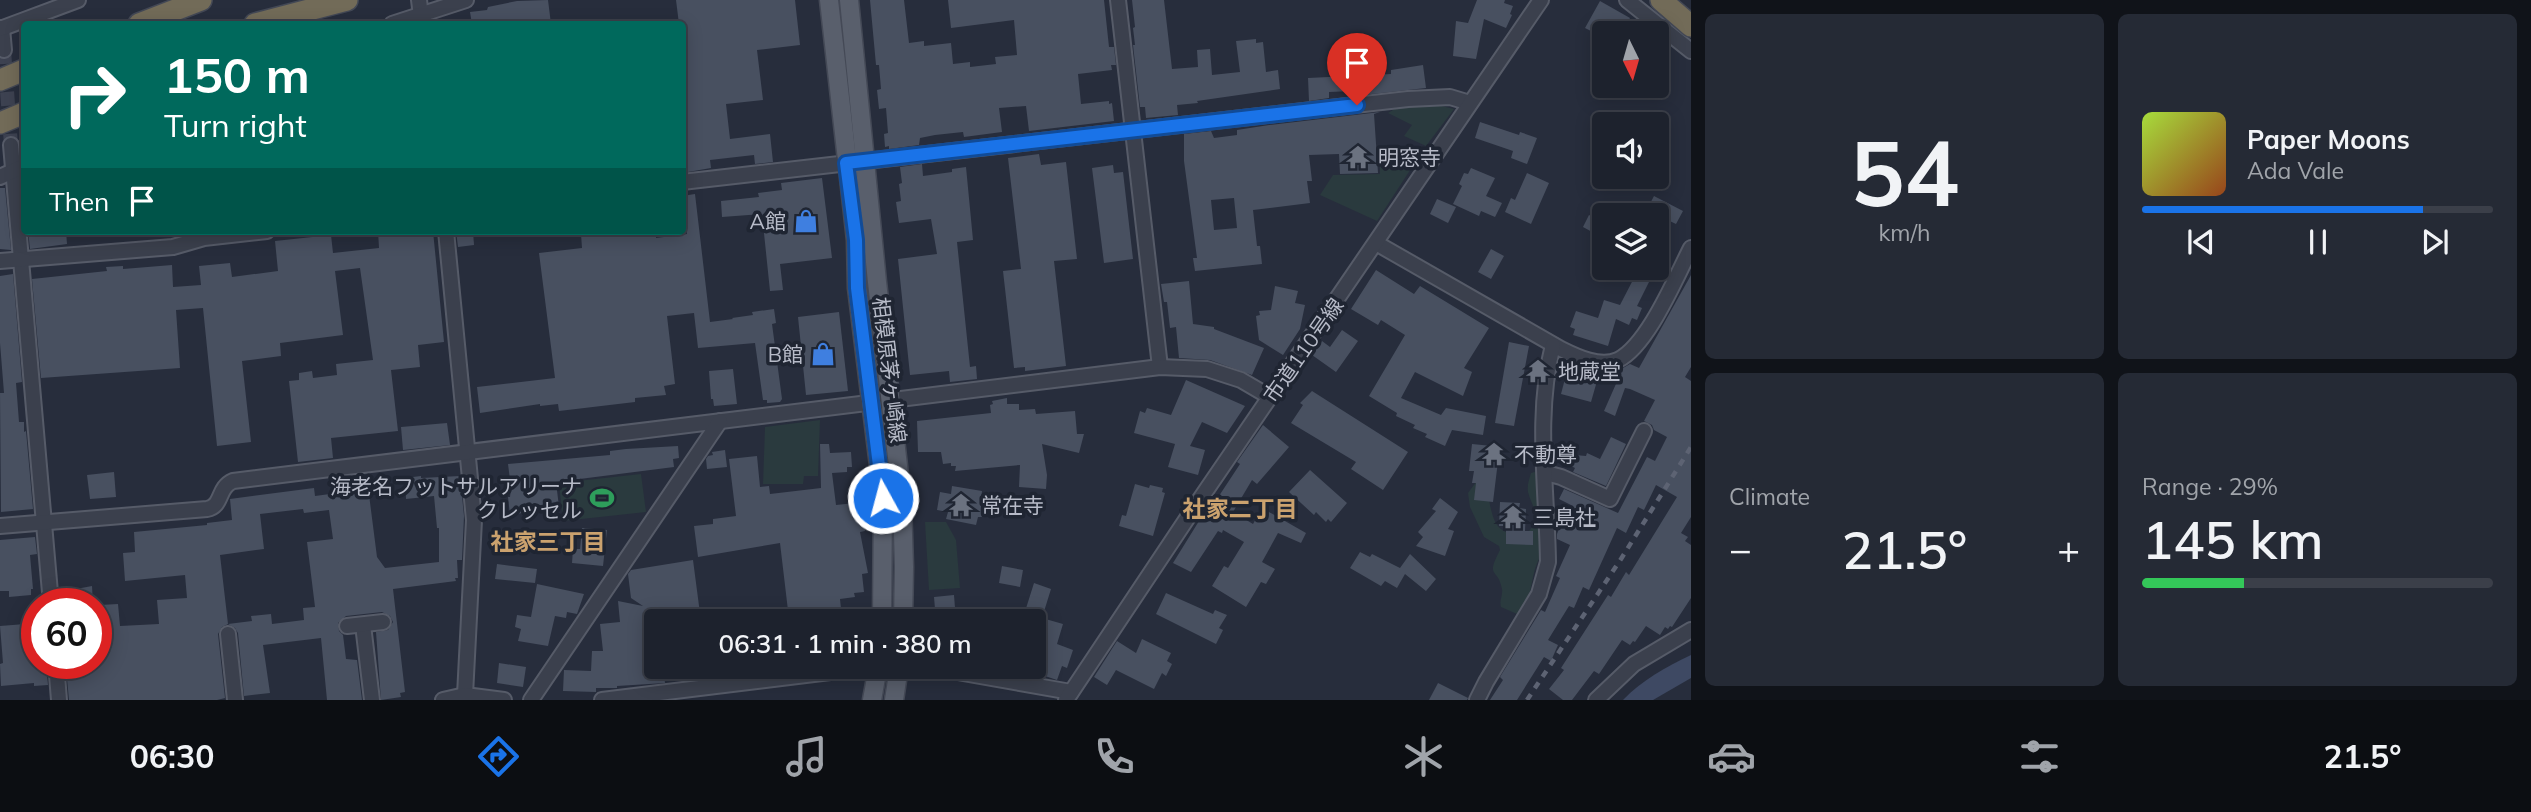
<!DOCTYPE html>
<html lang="en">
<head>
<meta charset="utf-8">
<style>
	body { margin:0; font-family:Mulish,"Noto Sans JP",sans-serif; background:#252a35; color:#f1f3f6; height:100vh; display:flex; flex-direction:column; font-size:26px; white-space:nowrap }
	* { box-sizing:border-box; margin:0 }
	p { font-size:23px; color:#a0a4aa }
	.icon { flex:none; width:38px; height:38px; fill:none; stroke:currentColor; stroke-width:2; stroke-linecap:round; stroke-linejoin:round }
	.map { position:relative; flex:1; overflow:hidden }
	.side { display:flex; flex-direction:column; gap:14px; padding:14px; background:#101319; width:840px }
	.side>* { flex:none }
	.guide { position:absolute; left:21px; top:21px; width:665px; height:214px; border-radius:7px; box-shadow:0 4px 18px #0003,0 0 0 2px #3b3f49; background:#00695c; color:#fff; overflow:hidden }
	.needle { width:46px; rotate:175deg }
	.controls { position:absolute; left:1592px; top:21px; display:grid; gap:14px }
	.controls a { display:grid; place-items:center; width:77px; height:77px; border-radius:7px; background:#1d222d; box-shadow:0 4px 18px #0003,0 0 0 2px #3b3f49; font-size:35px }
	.speed { position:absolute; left:21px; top:588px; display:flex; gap:14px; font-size:35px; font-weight:700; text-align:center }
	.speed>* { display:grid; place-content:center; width:91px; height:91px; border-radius:50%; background:#1d222d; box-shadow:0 4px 18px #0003,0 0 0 2px #3b3f49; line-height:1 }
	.speed .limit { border:10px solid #d22; background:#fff; color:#111 }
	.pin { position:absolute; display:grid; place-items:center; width:60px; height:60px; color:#fff; margin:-72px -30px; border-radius:50% 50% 50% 0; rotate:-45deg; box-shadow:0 0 7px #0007 }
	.pin .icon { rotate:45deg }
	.me { position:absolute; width:77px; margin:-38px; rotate:353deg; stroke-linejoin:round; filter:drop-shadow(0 0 5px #0008) }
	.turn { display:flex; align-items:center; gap:24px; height:147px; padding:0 28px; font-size:32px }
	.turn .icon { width:91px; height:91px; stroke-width:2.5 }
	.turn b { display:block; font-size:49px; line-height:60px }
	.then { display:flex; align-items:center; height:66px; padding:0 28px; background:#0003; gap:14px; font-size:26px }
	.big { font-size:52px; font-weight:600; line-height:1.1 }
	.side .widget { flex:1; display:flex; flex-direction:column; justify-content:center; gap:10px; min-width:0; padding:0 24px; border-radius:10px; background:#252a35 }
	.side .dial { align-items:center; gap:0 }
	.dial b { font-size:91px; line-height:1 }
	.song { display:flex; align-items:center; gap:21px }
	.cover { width:84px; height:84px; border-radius:10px; background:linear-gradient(135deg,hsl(80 70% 55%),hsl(20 70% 35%)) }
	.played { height:7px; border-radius:4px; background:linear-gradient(90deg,#1a73e8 80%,#3b3f49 80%) }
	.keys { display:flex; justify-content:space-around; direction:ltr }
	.heat { display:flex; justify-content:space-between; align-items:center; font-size:38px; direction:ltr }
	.charge { height:10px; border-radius:5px; background:linear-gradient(90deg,#34c759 29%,#3b3f49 0) }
	.side .tiles { flex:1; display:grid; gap:14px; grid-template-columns:repeat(2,1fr) }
	.trip { position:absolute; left:644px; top:609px; width:402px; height:70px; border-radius:7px; background:#1d222d; box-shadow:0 4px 18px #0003,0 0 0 2px #3b3f49; font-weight:600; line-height:70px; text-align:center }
	.dock { display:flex; height:112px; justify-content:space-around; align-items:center; background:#0c0e12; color:#a0a4aa }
	.dock .icon { width:49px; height:49px }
	.dock .active { color:#1a73e8 }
	.dock b { font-size:32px; color:#f1f3f6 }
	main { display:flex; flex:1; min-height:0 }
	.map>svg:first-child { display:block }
</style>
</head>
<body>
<main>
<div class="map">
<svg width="1691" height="700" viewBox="0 0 1691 700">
	<rect width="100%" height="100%" fill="#272d3c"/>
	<g fill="#2a3a3e">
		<path d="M1442 106 1454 109 1426 146 1404 136 1412 125 1388 113 1398 107Z"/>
		<path d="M1408 161 1414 164 1377 221 1320 195 1333 175 1380 174V165Z"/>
		<path d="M820 420 818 476H804L803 484H763L765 427Z"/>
		<path d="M1538 471 1541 556C1529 573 1535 600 1517 614L1501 607C1499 600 1503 596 1502 589 1498 567 1485 579 1500 550L1499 546 1484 537 1470 507 1468 493 1476 482 1486 484C1490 498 1490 527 1506 532 1512 534 1522 531 1529 531 1542 517 1532 507 1528 492 1527 485 1529 480 1531 473Z"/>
		<path d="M641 474 646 512 563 521 559 483Z"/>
		<path d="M925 522H946L956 540 960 588 929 590Z"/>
	</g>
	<path fill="#3e4963" d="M1691 655V678L1653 700H1623C1642 680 1666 667 1691 655Z"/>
	<g fill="#485060" fill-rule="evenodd">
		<path d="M548 0 551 24H472L470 12 487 10 488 7 517 1Z"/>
		<path d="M676 0H795L800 45 757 50 763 100 726 104 730 139 770 134 773 162 755 164 754 155 710 160 711 168 688 172 685 134H682V95H684L682 24H679Z"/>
		<path d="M870 0H904L909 43 924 41V46L951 43 953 64 970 62V67L996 64 995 57 1017 55 1014 20 951 28 948 0H1104L1109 47H1114L1116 65H1111L1112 70 1078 74 1081 104 1109 101V104L1112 103 1114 121 1029 131 1026 106 999 108 1002 132 964 137 963 132 935 135 920 138 919 145 889 149V146L885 147 884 134 888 133 886 108 879 109 877 90 881 89 879 65H876Z"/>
		<path d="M1132 0H1164L1172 69 1198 67 1197 50 1210 49 1212 75 1240 72 1236 41 1256 39V43L1263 42 1266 72 1278 70 1280 89 1197 101 1198 103 1177 105 1178 115 1146 118 1145 107H1140L1133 45H1135L1133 28 1135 27Z"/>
		<path d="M1477 0H1505L1504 3 1513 6 1510 14 1512 15 1506 28 1484 19 1476 59 1453 56 1456 21 1468 23Z"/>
		<path d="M1600 1 1630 18 1622 33H1605V38L1585 28Z"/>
		<path d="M1423 65 1426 88 1354 96 1353 91 1329 92V98L1309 101 1308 78 1391 74V70Z"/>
		<path d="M1380 112 1374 114 1378 173 1340 174 1339 154 1309 155 1312 181H1307L1310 203 1253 210 1257 246H1260L1262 264 1195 271 1193 258H1197L1184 161V134L1211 131 1214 138 1237 135V130L1269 125ZM1234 198 1237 228 1214 230 1211 200Z"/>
		<path d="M1480 122 1519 135 1520 132 1537 138 1527 164 1511 158 1513 151 1475 138Z"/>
		<path d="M1039 154 1041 165 1066 162 1077 259 1054 261 1066 366 1025 371V367L1014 368 1003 271 1021 269 1008 158Z"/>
		<path d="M922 164 923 176 952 172V169L966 167 973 240 957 242 970 367 976 366 977 379 950 382 949 371 910 375 898 259 937 254 931 219 899 223 896 202 901 201 899 184 902 183 900 167Z"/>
		<path d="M1113 165 1114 173 1123 172 1133 259 1104 263 1092 168Z"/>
		<path d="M1471 168 1495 178 1486 196 1502 203 1495 217 1481 211 1479 216 1453 204 1462 186 1459 184 1464 173 1468 174Z"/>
		<path d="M1527 173 1549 183 1531 224 1505 212 1511 198 1515 200Z"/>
		<path d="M822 178 832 258 780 264 783 290 770 291 762 214 722 217 721 201 759 197 758 193 782 190 781 183Z"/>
		<path d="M0 188H5L11 250 0 249Z"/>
		<path d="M695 194 710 322 733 319 732 318 753 315 752 312 774 309 776 323 772 324 782 399 780 402 767 403V400H763L755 343 698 348 694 313 667 316 675 384 664 386 666 395 635 398V402L559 411 558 404 540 406V404L480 413 477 387 555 378 539 253 582 248 581 234 601 231H656V238L687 234 682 196Z"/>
		<path d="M1654 196 1683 211 1676 224 1657 215H1644Z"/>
		<path d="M1437 199 1456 207 1448 223 1430 214Z"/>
		<path d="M1589 215 1605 223V239L1583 227Z"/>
		<path d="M28 231H66L67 244 30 249Z"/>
		<path d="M378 231H433L444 342 418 345 420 367 391 370 398 431 331 438 333 458 298 462 289 381 299 380V373L312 371 313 378 337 375 336 364 373 360 360 268 335 271 343 335 280 343 281 356 242 361 251 442 217 446 203 308 176 310 180 368 41 378 32 279 107 271 106 267 123 266V269L172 265 173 287 201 285 199 266 230 263 232 277 278 271 275 241 331 235 333 253 379 248Z"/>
		<path d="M456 231H473L474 245 458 247Z"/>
		<path d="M1491 249 1504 256 1491 279 1478 272Z"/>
		<path d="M1376 270 1414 294 1420 286 1489 328 1464 368 1472 372 1463 396 1415 372 1401 398 1441 415 1446 408 1486 416 1483 435 1452 430 1445 446 1425 437 1427 434 1413 428 1415 425 1396 416 1397 413 1369 396 1405 335 1381 320 1378 325 1351 309Z"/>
		<path d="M13 274 22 382 16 383 19 422H24V432L26 431 33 509 1 512 0 393H4L0 343V276Z"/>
		<path d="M1691 275V367L1685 377 1691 381V517L1681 533 1688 537 1685 541 1691 545V598L1672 627 1670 626 1668 629 1665 627 1660 635 1646 626 1635 642 1633 641 1630 645 1622 640 1599 674 1594 671 1572 700H1563L1549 689 1564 670 1561 668 1608 595 1611 597 1626 572 1629 575 1677 497 1656 485 1644 510 1638 507 1626 533 1617 528 1589 590 1583 587 1574 608 1569 606 1548 640 1558 645 1551 661 1544 657 1517 700H1490L1503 680 1500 677 1541 610 1545 612 1560 578 1556 576 1570 545 1557 539V534L1560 526 1564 527 1573 506 1559 499 1564 489 1618 513 1647 457 1655 461 1667 437 1654 430 1652 425 1644 421 1655 400 1630 389 1625 388 1615 416 1604 411 1623 368 1630 364 1639 368Z"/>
		<path d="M1635 276 1649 282 1637 306 1642 308 1637 320 1632 318 1629 325 1616 319 1608 346 1573 335 1575 329 1570 327 1576 311 1598 318 1604 300 1620 305Z"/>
		<path d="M1189 281 1193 324 1214 327V329L1264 348 1252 375 1210 360 1179 358 1176 327 1170 328 1167 302H1164L1161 284Z"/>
		<path d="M1275 286 1298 291 1295 303 1305 305 1300 329 1283 355 1259 340 1256 316 1260 315 1259 311 1271 310Z"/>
		<path d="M839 312 848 391 806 395 798 317Z"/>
		<path d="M1342 330 1358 341 1336 372 1312 355 1322 341 1330 347Z"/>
		<path d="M1509 342 1529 346 1514 426 1495 423Z"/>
		<path d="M733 369 737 404 714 406 713 399H711L709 371Z"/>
		<path d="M1566 375 1597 381 1591 402 1561 394Z"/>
		<path d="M1186 380 1245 406 1227 433 1202 422 1190 446 1205 450 1198 475 1168 467 1175 444 1134 433 1140 411 1145 413 1147 408 1171 415Z"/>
		<path d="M1312 391 1408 452 1383 490 1351 469 1356 462 1291 423 1303 405 1300 403Z"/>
		<path d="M1007 398V404H1019V410L1035 409 1036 414 1075 411 1077 434H1084L1079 453 1042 444 1047 475 1046 489 1019 487 1020 465 955 471 956 466H951V463L943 464 941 452H918L917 421 991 413 990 405 993 404 992 401Z"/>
		<path d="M447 423 450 445 403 450 401 427Z"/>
		<path d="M1263 425 1289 447 1257 484 1252 480 1233 512 1253 524 1262 508 1306 533 1301 543 1278 533 1262 562 1275 569 1266 584 1261 582 1246 607 1212 586 1224 566 1228 568 1244 542 1223 530 1222 533 1218 531 1191 572 1173 563 1212 500 1215 502 1240 464 1237 462Z"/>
		<path d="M1611 437 1626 444 1606 486 1573 472 1575 468 1553 457V453L1586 456 1587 453 1600 459Z"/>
		<path d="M820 444H829L830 453 851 452 852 467H847V472L832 473 836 505 855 503 856 507 862 506 865 531 860 532 868 573 862 574 864 592 854 593 855 597 840 599 842 618 830 619 829 615 789 619 780 543 698 557 694 526 713 524V519L736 516 729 459 757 456 760 487 769 486 770 494 821 488Z"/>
		<path d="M1472 444 1502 447 1501 461H1498L1493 502 1474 500 1476 483H1472L1474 471H1469Z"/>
		<path d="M678 446 679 458 673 459 674 467 556 482 559 507 510 515 508 497H510L511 488 508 464 610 455V451L626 449Z"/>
		<path d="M725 450 727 467 707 469 706 459 708 456 713 455 712 452Z"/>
		<path d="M1310 470 1347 503 1331 522 1328 519 1326 522 1316 512 1314 515 1289 492Z"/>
		<path d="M114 472 116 497 90 499 87 475Z"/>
		<path d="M421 476V478L460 476 464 516 462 560H457L458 578H455L456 581 393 589 405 692 400 693 401 697 381 700 376 632 388 630 393 622 390 616 382 612 346 616 338 623 339 631 343 635 346 659 357 660 362 700H327L321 638 263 645 270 693 244 696 238 633 235 628 228 624 222 627 218 634 225 698 217 700H69L66 668 96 663V660H99L96 636H102L100 605 118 604 120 626 159 624 157 600 187 598 185 575 125 581 123 553 135 552 134 532 207 525V523L232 520 230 499 314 488 315 496 345 492 344 486 349 485V479L361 478 362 480 367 479 377 557 385 568 439 562V528H437L434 496 406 499 405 478ZM303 509 304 513 329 510 333 539 307 542 315 607 303 608 304 620 272 624 271 614 251 616 252 621 228 624 220 555 264 549 260 514Z"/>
		<path d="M1135 484 1149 488 1150 485 1163 488 1162 492 1165 493 1153 536 1119 526 1122 515 1126 516Z"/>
		<path d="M952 486 982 491 981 499 985 500 982 517H978L976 525 946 519 948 512 937 510 940 492 951 494Z"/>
		<path d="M1440 498 1458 512 1448 529 1454 531 1445 556 1416 546 1423 537 1418 532 1436 511 1432 509Z"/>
		<path d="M1500 502 1520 503 1519 508 1526 509 1525 531H1533V545L1506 544V526H1499Z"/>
		<path d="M582 528 607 530 603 566 572 563 573 549H580Z"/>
		<path d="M35 537 37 554 30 555 33 589H31V595L9 597V591H0V540Z"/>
		<path d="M1360 552 1370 557 1372 554 1400 568 1410 554 1436 579 1426 591 1405 574 1397 588 1385 581 1381 586 1350 568Z"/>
		<path d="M693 560 701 621H656V667H663L665 683 617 686V688H596V692L563 691 564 670 591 671 592 651H603L600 624 620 622 618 601 643 606 631 598 628 574 631 570Z"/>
		<path d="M497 564 537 569 535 583 495 579Z"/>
		<path d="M1002 566 1023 570 1020 587 999 583Z"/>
		<path d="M1034 583 1051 589 1042 618 1063 624 1057 644 1073 650 1067 668 1062 666 1057 680 1033 672 1046 632 1034 628V621H1022Z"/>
		<path d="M537 584 584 594 577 614 567 612 566 618 555 616 548 646 518 641 521 629 515 627 517 615 531 617Z"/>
		<path d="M92 586 93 604H61L60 592Z"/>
		<path d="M1166 593 1213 614 1215 610 1227 615 1219 628 1223 630 1216 644 1156 614Z"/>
		<path d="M954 595 956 621H936L934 597Z"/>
		<path d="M25 624 26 637H31L34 665 46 664 48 685 34 686V683L1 686 0 664 3 663 0 626Z"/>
		<path d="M1142 639 1171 653 1167 661 1172 664 1166 676 1162 673 1154 689 1116 670 1107 685 1094 677 1117 641 1136 653Z"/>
		<path d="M499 663 526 667 523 687 497 683Z"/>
		<path d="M1438 683 1468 698 1467 700H1429Z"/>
	</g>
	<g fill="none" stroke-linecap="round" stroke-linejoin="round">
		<path stroke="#3d4251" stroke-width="14" stroke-dasharray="14 7" stroke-linecap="butt" d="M4 50 11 145"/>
		<g stroke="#565b68" stroke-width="18">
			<g id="minor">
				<path d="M419 0 422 24"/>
				<path d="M1118 0 1160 367"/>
				<path d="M1627 0 1691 51"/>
				<path d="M392 24 466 0"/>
				<path d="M2 28 4 50"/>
				<path d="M0 29 78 0"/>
				<path d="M11 145 51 604"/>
				<path d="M0 177 24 166"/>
				<path d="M682 182 1408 99 1450 97 1470 103"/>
				<path d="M446 231 474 520 465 695"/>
				<path d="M1376 243 1561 349C1577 357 1600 368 1618 360 1648 345 1675 279 1691 248"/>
				<path d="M0 261 173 247 204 238 267 231"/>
				<path d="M1546 473 1561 477 1610 499 1644 431"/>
				<path d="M0 526 207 509C223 506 217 488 233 481L1160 367 1207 369 1241 380 1270 397"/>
				<path d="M363 625 372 700"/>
				<path d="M347 626 383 622"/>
				<path d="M228 634 235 700"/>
				<path d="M56 663 59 700"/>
				<path d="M929 667 1071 692"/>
				<path d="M443 700 465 695 504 700"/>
				<path d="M531 700 720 421"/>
				<path d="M602 700 871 667"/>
				<path d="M1066 700 1192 511 1541 0"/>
				<path d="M1477 700 1486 682 1539 594 1548 562C1547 490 1535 414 1553 345"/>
				<path d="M1596 700 1634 664 1691 630"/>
			</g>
		</g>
		<g stroke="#444956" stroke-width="21">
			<g id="major">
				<path d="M829 0 856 240 857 288 883 498 882 621"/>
				<path d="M849 0 877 282 902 501 904 567 903 621"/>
				<path d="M872 700 878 667"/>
				<path d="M894 700 899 667"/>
			</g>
		</g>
		<g stroke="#434855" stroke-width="24">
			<g id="highway">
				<path d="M1661 0 1691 26"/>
				<path d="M139 24 201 0"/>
				<path d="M255 24 347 0"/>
				<path d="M0 80 24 70"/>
				<path d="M0 123 24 113"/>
			</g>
		</g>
		<use href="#minor" stroke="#3b404d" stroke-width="14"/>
		<use href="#major" stroke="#595f6c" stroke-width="18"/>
		<use href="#highway" stroke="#726b58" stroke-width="21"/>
		<path stroke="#5d6373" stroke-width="4.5" stroke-dasharray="7 7" stroke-linecap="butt" d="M1527 700 1621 559 1691 447"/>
	</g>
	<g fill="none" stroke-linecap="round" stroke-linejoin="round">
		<g stroke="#114b97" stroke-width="18">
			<path id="route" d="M883 498 857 288 856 240 846 163 1357 105"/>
		</g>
		<use href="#route" stroke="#1a73e8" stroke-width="12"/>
	</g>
	<defs>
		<g id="temple-bare" transform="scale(1.89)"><path d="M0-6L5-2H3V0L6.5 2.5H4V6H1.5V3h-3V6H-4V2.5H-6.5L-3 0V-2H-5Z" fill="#6b7280" stroke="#1f2532" stroke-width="2.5" paint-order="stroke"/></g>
		<g id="shop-bare" transform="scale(1.89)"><path d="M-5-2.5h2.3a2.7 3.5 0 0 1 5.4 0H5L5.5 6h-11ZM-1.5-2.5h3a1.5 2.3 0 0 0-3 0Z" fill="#3f7fe0" stroke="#1f2532" stroke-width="2.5" paint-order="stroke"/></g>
		<g id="stadium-bare" transform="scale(1.89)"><path d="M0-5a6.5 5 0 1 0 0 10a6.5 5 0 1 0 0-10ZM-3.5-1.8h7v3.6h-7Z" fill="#2e9e5b" stroke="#1f2532" stroke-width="2.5" paint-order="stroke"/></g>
	</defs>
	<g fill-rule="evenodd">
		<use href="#temple-bare" x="1358" y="157"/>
		<use href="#shop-bare" x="806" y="221"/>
		<use href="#shop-bare" x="823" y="354"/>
		<use href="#temple-bare" x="1538" y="371"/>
		<use href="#temple-bare" x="1494" y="454"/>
		<use href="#stadium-bare" x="602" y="498"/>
		<use href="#temple-bare" x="961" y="505"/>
		<use href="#temple-bare" x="1513" y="517"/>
	</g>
	<g text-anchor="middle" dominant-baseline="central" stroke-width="7" stroke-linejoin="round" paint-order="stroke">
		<g font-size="21" fill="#b7bbc8" stroke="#1f2532" text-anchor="start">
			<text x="1378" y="157">明窓寺</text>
			<text x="786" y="221" text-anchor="end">A館</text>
			<text x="803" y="354" text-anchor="end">B館</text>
			<text x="1558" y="371">地蔵堂</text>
			<text x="1514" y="454">不動尊</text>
			<text x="582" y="486" text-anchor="end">海老名フットサルアリーナ<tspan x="582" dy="24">クレッセル</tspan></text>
			<text x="981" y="505">常在寺</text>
			<text x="1533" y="517">三島社</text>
		</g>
		<g font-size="21" fill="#b7bbc8" stroke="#1f2532">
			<text transform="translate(1303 350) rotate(-55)">市道110号線</text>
			<text transform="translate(890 370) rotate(83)">相模原茅ヶ崎線</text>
		</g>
		<g font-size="23" font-weight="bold" fill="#cba26e" stroke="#1f2532">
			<text x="1240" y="508">社家二丁目</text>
			<text x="548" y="541">社家三丁目</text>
		</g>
	</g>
</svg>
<div class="controls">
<a><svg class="needle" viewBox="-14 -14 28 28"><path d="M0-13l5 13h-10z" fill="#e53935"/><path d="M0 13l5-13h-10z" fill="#a0a4aa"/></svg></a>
<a><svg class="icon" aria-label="sound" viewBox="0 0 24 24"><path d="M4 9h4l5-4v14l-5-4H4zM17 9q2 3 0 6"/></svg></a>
<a><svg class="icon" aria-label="layers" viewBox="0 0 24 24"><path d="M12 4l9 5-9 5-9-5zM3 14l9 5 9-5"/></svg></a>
</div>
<div class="speed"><div class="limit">60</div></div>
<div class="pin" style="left:1357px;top:105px;background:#d93025"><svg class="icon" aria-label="arrive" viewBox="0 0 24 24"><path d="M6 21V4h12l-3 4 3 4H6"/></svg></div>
<svg class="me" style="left:883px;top:498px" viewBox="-20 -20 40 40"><circle r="17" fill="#1a73e8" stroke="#fff" stroke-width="3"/><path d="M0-11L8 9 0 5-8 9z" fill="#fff"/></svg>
<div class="trip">06:31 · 1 min · 380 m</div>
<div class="guide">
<div class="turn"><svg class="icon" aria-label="right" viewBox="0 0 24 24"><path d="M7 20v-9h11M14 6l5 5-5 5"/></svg><div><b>150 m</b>Turn right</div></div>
<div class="then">Then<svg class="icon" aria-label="arrive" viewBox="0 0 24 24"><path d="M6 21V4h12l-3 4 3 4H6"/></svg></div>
</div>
</div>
<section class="side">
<div class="tiles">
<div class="widget dial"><b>54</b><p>km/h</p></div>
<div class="widget">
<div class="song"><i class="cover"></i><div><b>Paper Moons</b><p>Ada Vale</p></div></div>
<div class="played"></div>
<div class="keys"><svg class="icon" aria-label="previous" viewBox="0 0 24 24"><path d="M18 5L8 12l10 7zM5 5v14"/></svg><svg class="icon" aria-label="pause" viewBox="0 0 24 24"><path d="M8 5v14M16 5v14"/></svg><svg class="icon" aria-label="next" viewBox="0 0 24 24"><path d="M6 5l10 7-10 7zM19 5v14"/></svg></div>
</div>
<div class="widget"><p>Climate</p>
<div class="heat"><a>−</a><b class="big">21.5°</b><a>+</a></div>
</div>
<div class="widget"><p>Range · 29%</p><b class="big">145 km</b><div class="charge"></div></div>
</div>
</section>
</main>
<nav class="dock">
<b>06:30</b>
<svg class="icon active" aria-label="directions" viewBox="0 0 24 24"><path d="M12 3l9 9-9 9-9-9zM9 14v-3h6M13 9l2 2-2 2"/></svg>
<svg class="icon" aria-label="music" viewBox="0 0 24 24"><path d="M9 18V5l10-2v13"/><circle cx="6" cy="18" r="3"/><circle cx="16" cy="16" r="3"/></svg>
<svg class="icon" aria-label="phone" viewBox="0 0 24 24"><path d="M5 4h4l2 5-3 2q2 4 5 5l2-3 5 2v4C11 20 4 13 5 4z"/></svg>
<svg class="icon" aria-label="climate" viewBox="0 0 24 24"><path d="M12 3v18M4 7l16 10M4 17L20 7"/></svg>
<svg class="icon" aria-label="car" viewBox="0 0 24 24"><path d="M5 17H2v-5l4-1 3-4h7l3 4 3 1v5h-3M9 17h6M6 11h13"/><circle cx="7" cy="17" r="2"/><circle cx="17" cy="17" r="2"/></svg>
<svg class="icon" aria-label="filters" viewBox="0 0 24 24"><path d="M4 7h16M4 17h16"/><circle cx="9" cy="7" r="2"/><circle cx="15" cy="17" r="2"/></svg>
<b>21.5°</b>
</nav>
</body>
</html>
